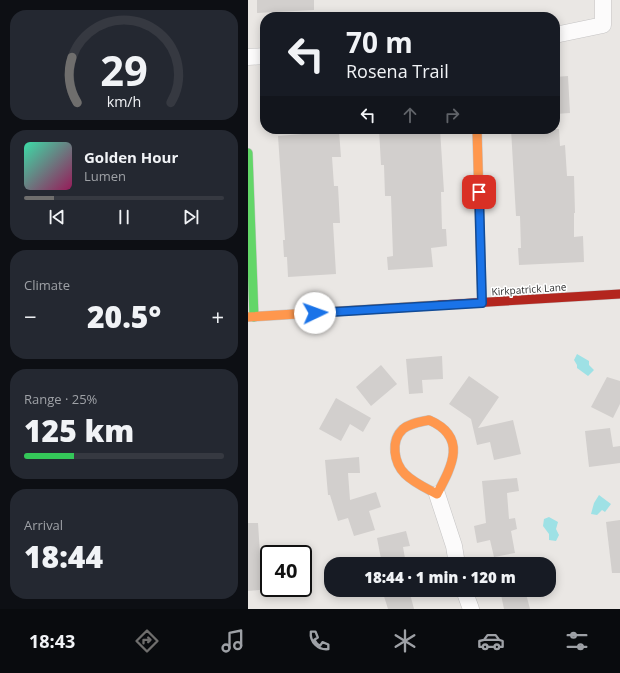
<!DOCTYPE html>
<html lang="en">
<head>
<meta charset="utf-8">
<style>
	body { margin:0; font-family:"Open Sans",sans-serif; background:#242831; color:#f1f3f6; height:100vh; display:flex; flex-direction:column; font-size:15px; white-space:nowrap }
	* { box-sizing:border-box; margin:0 }
	p { font-size:13px; color:#9ea1a6 }
	.icon { flex:none; width:22px; height:22px; fill:none; stroke:currentColor; stroke-width:2; stroke-linecap:round; stroke-linejoin:round }
	.map { position:relative; flex:1; overflow:hidden }
	.side { display:flex; flex-direction:column; gap:10px; padding:10px; background:#0d0f14; width:248px }
	.side>* { flex:none }
	.guide { position:absolute; left:12px; top:12px; width:300px; height:122px; border-radius:16px; box-shadow:0 2px 10px #0003; background:#171b24; color:#f1f3f6; overflow:hidden }
	.speed { position:absolute; left:12px; top:545px; display:flex; gap:8px; font-size:20px; font-weight:700; text-align:center }
	.speed>* { display:grid; place-content:center; width:52px; height:52px; border-radius:50%; background:#171b24; box-shadow:0 2px 10px #0003; line-height:1 }
	.speed .limit { border:2px solid #111; border-radius:6px; background:#fff; color:#111 }
	.pin { position:absolute; display:grid; place-items:center; width:34px; height:34px; color:#fff; margin:-17px; border-radius:8px; box-shadow:0 2px 6px #0006 }
	.me { position:absolute; width:44px; margin:-22px; rotate:87deg; stroke-linejoin:round; filter:drop-shadow(0 0 3px #0008) }
	.turn { display:flex; align-items:center; gap:14px; height:84px; padding:0 20px; font-size:18px }
	.turn .icon { width:52px; height:52px; stroke-width:2.5 }
	.turn b { display:block; font-size:28px; line-height:34px }
	.lanes { display:flex; align-items:center; height:38px; padding:0 20px; background:#0003; justify-content:center; gap:20px; direction:ltr }
	.lanes .off { opacity:.35 }
	.big { font-size:30px; font-weight:800; line-height:1.1 }
	.side .card { flex:1; display:flex; flex-direction:column; justify-content:center; gap:6px; min-width:0; padding:0 14px; border-radius:16px; background:#242831 }
	.side .dial { align-items:center; gap:0 }
	.dial svg { height:104px; overflow:visible; fill:none; stroke:#363941; stroke-width:7; stroke-linecap:round; text-anchor:middle }
	.dial text { fill:#f1f3f6; stroke:none }
	.song { display:flex; align-items:center; gap:12px }
	.cover { width:48px; height:48px; border-radius:6px; background:linear-gradient(135deg,hsl(160 70% 55%),hsl(330 70% 35%)) }
	.played { height:4px; border-radius:2px; background:linear-gradient(90deg,#6f6e6d 15%,#363941 15%) }
	.keys { display:flex; justify-content:space-around; direction:ltr }
	.heat { display:flex; justify-content:space-between; align-items:center; font-size:22px; direction:ltr }
	.charge { height:6px; border-radius:3px; background:linear-gradient(90deg,#34c759 25%,#363941 0) }
	.trip { position:absolute; left:76px; top:557px; width:232px; height:40px; border-radius:16px; background:#171b24; box-shadow:0 2px 10px #0003; font-weight:800; line-height:40px; text-align:center }
	.dock { display:flex; height:64px; justify-content:space-around; align-items:center; background:#090b0e; color:#9ea1a6 }
	.dock .icon { width:28px; height:28px }
	.dock .active { color:#6f6e6d }
	.dock b { font-size:18px; color:#f1f3f6 }
	main { display:flex; flex:1; min-height:0 }
	.map>svg:first-child { display:block }
</style>
</head>
<body>
<main>
<section class="side">
<div class="card dial"><svg viewBox="0 0 100 80">
<path d="M14 69A42 42 0 1 1 86 69"/>
<path d="M14 69A42 42 0 0 1 10 34" stroke="#6f6e6d"/>
<text x="50" y="56" font-size="32" font-weight="700">29</text>
<text x="50" y="72" font-size="11">km/h</text>
</svg></div>
<div class="card">
<div class="song"><i class="cover"></i><div><b>Golden Hour</b><p>Lumen</p></div></div>
<div class="played"></div>
<div class="keys"><svg class="icon" aria-label="previous" viewBox="0 0 24 24"><path d="M18 5L8 12l10 7zM5 5v14"/></svg><svg class="icon" aria-label="pause" viewBox="0 0 24 24"><path d="M8 5v14M16 5v14"/></svg><svg class="icon" aria-label="next" viewBox="0 0 24 24"><path d="M6 5l10 7-10 7zM19 5v14"/></svg></div>
</div>
<div class="card"><p>Climate</p>
<div class="heat"><a>−</a><b class="big">20.5°</b><a>+</a></div>
</div>
<div class="card"><p>Range · 25%</p><b class="big">125 km</b><div class="charge"></div></div>
<div class="card"><p>Arrival</p><b class="big">18:44</b></div>
</section>
<div class="map">
<svg width="372" height="609" viewBox="0 0 372 609">
	<rect width="100%" height="100%" fill="#eae7e4"/>
	<g fill="#9ee1e5">
		<path d="M329 354 341 361V365L346 370 340 376 329 368V365L326 360Z"/>
		<path d="M351 495 363 504 357 512 354 510 349 515 343 514 346 503Z"/>
		<path d="M301 517 310 522 308 529 311 535 308 541 301 540V534L295 526 296 519Z"/>
	</g>
	<g fill="#d2cfcd">
		<path d="M9 0H66V10L9 13Z"/>
		<path d="M320 76 322 113 307 114V77Z"/>
		<path d="M131 129H192L196 192H193L194 229H198L199 246 183 248 185 267 140 270 139 257 145 256 143 196H137L136 165H133Z"/>
		<path d="M263 129H311L312 146 317 145 319 176H326L327 213H326V237L335 236 336 262 271 265 270 248H273L272 216H268Z"/>
		<path d="M91 131 93 157H84L86 186H90L92 223H85L88 274 40 277 39 257H36L35 240H37L30 136Z"/>
		<path d="M194 356 195 379 174 380 175 393 161 394 158 359Z"/>
		<path d="M133 365 149 384 123 406 108 387Z"/>
		<path d="M221 376 251 397 230 428 265 420 273 454 246 460 242 442 229 445 223 419 201 404Z"/>
		<path d="M359 377 372 381V404L365 418 343 407Z"/>
		<path d="M88 398 123 418 115 432 102 424 93 441 71 429Z"/>
		<path d="M362 428 365 447 372 446V463L341 467 337 431Z"/>
		<path d="M111 457 112 473H100L102 500 128 492 133 507 121 511 127 530 106 536 100 518 90 521 82 495H80L77 460Z"/>
		<path d="M269 478 271 491 259 493 261 519 267 518 269 529 263 531 267 553 246 557 242 540 229 543 226 526 238 523 234 481Z"/>
		<path d="M372 520V573H364L358 522Z"/>
		<path d="M0 523H10L12 554 21 553V589L0 591Z"/>
		<path d="M158 531 162 546 155 547 158 564H134L129 538Z"/>
		<path d="M134 590H161L166 609H140Z"/>
		<path d="M252 590H277L282 609H256Z"/>
	</g>
	<g fill="none" stroke-linecap="round" stroke-linejoin="round">
		<g stroke="#c5c4c4" stroke-width="17">
			<g id="street">
				<path d="M307 35 355 25V0"/>
				<path d="M0 57 17 56"/>
				<path d="M189 494 206 546 209 564"/>
				<path d="M216 590 223 609"/>
			</g>
		</g>
		<g stroke="#c5c4c4" stroke-width="10">
			<path id="fast" d="M0 153 6 317"/>
		</g>
		<g stroke="#c5c4c4" stroke-width="10">
			<g id="slow">
				<path d="M229 129 234 303"/>
				<path d="M0 317 191 305"/>
				<path d="M181 420C220 437 204 466 189 494 178 488 166 483 157 474 146 463 142 441 155 429 162 423 172 422 181 420Z"/>
			</g>
		</g>
		<g stroke="#c5c4c4" stroke-width="10">
			<path id="jam" d="M191 305 372 294"/>
		</g>
		<use href="#street" stroke="#fcfbfb" stroke-width="16"/>
		<use href="#fast" stroke="#63d668" stroke-width="9"/>
		<use href="#slow" stroke="#ff974d" stroke-width="9"/>
		<use href="#jam" stroke="#b3261e" stroke-width="9"/>
	</g>
	<g fill="none" stroke-linecap="round" stroke-linejoin="round">
		<g stroke="#114b97" stroke-width="10">
			<path id="route" d="M67 313 234 303 231 192"/>
		</g>
		<use href="#route" stroke="#1a73e8" stroke-width="7"/>
	</g>
	<g text-anchor="middle" dominant-baseline="central" stroke-width="3" stroke-linejoin="round" paint-order="stroke">
		<g font-size="10" fill="#2d2d2d" stroke="#fff">
			<text transform="translate(281 289) rotate(-4)">Kirkpatrick Lane</text>
		</g>
	</g>
</svg>
<div class="speed"><div class="limit">40</div></div>
<div class="pin" style="left:231px;top:192px;background:#d93025"><svg class="icon" aria-label="arrive" viewBox="0 0 24 24"><path d="M6 21V4h12l-3 4 3 4H6"/></svg></div>
<svg class="me" style="left:67px;top:313px" viewBox="-20 -20 40 40"><circle r="19" fill="#fff"/><path d="M0-13L10 11 0 6-10 11z" fill="#1a73e8"/></svg>
<div class="trip">18:44 · 1 min · 120 m</div>
<div class="guide">
<div class="turn"><svg class="icon" aria-label="left" viewBox="0 0 24 24"><path d="M17 20v-9H6M10 6l-5 5 5 5"/></svg><div><b>70 m</b>Rosena Trail</div></div>
<div class="lanes"><svg class="icon" aria-label="left" viewBox="0 0 24 24"><path d="M17 20v-9H6M10 6l-5 5 5 5"/></svg><svg class="icon off" aria-label="ahead" viewBox="0 0 24 24"><path d="M12 20V5M6 11l6-6 6 6"/></svg><svg class="icon off" aria-label="right" viewBox="0 0 24 24"><path d="M7 20v-9h11M14 6l5 5-5 5"/></svg></div>
</div>
</div>
</main>
<nav class="dock">
<b>18:43</b>
<svg class="icon active" aria-label="directions" viewBox="0 0 24 24"><path d="M12 3l9 9-9 9-9-9zM9 14v-3h6M13 9l2 2-2 2"/></svg>
<svg class="icon" aria-label="music" viewBox="0 0 24 24"><path d="M9 18V5l10-2v13"/><circle cx="6" cy="18" r="3"/><circle cx="16" cy="16" r="3"/></svg>
<svg class="icon" aria-label="phone" viewBox="0 0 24 24"><path d="M5 4h4l2 5-3 2q2 4 5 5l2-3 5 2v4C11 20 4 13 5 4z"/></svg>
<svg class="icon" aria-label="climate" viewBox="0 0 24 24"><path d="M12 3v18M4 7l16 10M4 17L20 7"/></svg>
<svg class="icon" aria-label="car" viewBox="0 0 24 24"><path d="M5 17H2v-5l4-1 3-4h7l3 4 3 1v5h-3M9 17h6M6 11h13"/><circle cx="7" cy="17" r="2"/><circle cx="17" cy="17" r="2"/></svg>
<svg class="icon" aria-label="filters" viewBox="0 0 24 24"><path d="M4 7h16M4 17h16"/><circle cx="9" cy="7" r="2"/><circle cx="15" cy="17" r="2"/></svg>
</nav>
</body>
</html>
